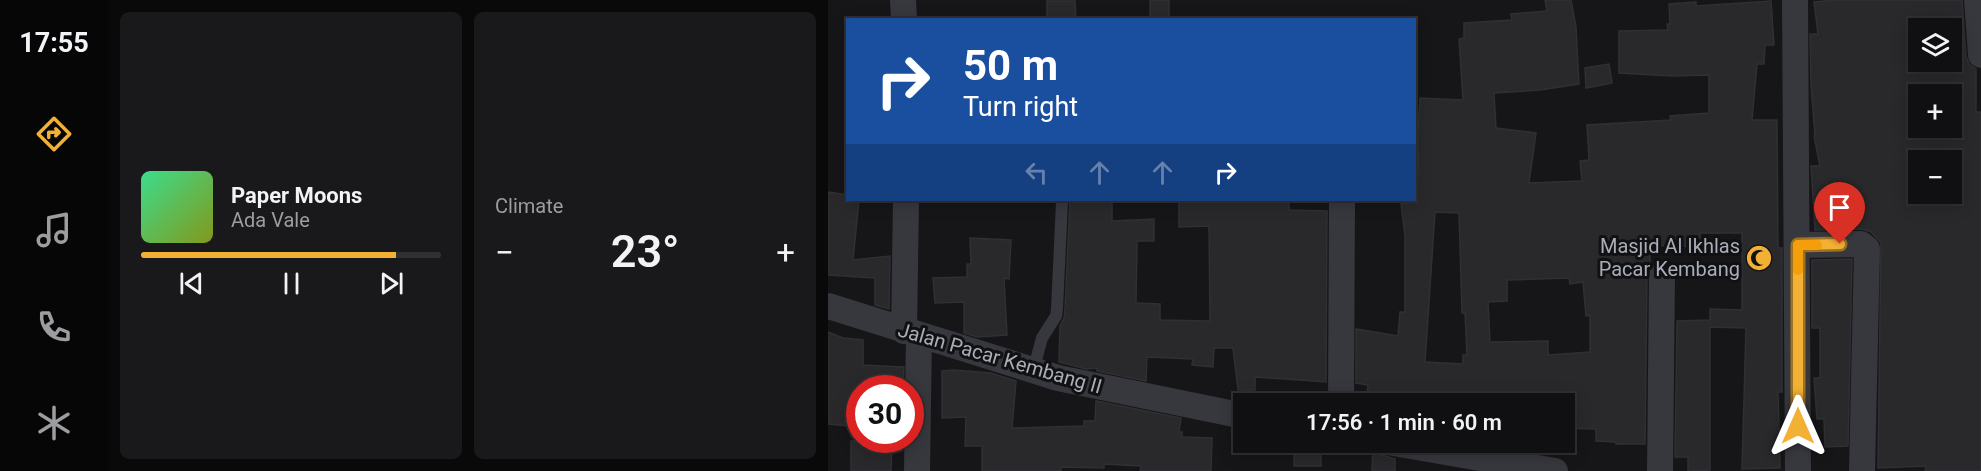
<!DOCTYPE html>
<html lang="en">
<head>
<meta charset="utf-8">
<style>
	body { margin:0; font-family:Roboto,sans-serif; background:#19191b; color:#f1f3f6; height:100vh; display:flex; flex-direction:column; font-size:22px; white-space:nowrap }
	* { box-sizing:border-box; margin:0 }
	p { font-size:20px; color:#9c9d9f }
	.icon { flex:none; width:33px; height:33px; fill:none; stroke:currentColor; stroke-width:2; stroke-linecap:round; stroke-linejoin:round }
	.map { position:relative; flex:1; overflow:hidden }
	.drawer { display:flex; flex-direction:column; gap:12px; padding:12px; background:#09090a; width:720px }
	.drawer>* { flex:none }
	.hud { position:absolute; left:18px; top:18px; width:570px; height:183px; border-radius:0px; box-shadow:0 3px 15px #0003,0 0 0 2px #303032; background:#1a4fa0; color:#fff; overflow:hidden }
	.buttons { position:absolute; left:1080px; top:18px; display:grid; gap:12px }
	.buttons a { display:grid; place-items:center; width:54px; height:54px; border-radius:0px; background:#101012; box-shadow:0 3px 15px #0003,0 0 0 2px #303032; font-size:30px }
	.speed { position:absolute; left:18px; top:375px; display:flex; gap:12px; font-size:30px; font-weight:700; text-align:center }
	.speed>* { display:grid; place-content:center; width:78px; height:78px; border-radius:50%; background:#101012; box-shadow:0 3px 15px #0003,0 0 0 2px #303032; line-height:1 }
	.speed .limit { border:9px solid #d22; background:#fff; color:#111 }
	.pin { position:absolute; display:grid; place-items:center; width:51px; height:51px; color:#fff; margin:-62px -26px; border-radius:50% 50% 50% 0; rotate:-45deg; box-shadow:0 0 6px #0007 }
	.pin .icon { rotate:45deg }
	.me { position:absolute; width:66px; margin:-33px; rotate:0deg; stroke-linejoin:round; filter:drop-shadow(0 0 4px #0008) }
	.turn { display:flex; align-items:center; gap:21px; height:126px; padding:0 18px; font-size:27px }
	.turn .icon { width:78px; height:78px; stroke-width:2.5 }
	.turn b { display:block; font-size:42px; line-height:51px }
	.lanes { display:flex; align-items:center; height:57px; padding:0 18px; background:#0003; justify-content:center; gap:30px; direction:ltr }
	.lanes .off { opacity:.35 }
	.big { font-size:45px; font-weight:600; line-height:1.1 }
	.drawer .card { flex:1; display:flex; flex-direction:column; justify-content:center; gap:9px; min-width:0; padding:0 21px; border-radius:9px; background:#19191b }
	.song { display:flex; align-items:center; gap:18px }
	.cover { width:72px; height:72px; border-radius:9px; background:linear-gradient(135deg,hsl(150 70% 55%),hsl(70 70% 35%)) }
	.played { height:6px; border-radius:3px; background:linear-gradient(90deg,#f2b134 85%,#303032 85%) }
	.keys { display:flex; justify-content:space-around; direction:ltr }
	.heat { display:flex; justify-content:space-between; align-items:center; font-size:33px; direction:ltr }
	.drawer .tiles { flex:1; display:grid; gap:12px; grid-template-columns:repeat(2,1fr) }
	.trip { position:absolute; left:405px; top:393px; width:342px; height:60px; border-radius:0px; background:#101012; box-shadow:0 3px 15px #0003,0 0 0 2px #303032; font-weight:600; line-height:60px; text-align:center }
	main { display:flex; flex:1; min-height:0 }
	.menu { display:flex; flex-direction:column; width:108px; justify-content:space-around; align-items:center; background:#060607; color:#9c9d9f }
	.menu .icon { width:42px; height:42px }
	.menu .active { color:#f2b134 }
	.menu b { font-size:27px; color:#f1f3f6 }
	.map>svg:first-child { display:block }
</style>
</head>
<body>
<main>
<nav class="menu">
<b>17:55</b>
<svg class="icon active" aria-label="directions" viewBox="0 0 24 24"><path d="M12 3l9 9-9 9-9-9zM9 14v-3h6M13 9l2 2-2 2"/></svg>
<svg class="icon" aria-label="music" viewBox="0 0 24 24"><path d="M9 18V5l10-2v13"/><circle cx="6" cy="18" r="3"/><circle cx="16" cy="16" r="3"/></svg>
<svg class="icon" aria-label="phone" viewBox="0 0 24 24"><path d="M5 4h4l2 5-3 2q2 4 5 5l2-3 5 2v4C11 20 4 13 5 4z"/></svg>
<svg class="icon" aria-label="climate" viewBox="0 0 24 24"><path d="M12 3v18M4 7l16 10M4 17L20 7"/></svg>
</nav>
<section class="drawer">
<div class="tiles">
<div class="card">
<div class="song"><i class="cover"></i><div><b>Paper Moons</b><p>Ada Vale</p></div></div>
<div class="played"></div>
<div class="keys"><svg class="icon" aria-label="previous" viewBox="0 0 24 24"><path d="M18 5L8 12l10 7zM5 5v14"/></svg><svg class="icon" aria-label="pause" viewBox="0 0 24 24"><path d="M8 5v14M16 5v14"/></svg><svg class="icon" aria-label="next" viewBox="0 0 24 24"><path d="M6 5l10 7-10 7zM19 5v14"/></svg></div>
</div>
<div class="card"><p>Climate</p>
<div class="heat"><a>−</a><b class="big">23°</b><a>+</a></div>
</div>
</div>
</section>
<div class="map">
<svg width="1153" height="471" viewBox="0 0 1153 471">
	<rect width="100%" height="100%" fill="#161618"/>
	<g fill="#29292c" stroke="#303034" stroke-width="1.5" fill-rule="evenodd">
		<rect x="322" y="0" width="19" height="20"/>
		<path d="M717 0H743L748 27 751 84 712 90 666 93 668 128 708 133 701 183 754 181 752 161 761 160 759 125 843 120 842 116 881 113V75L845 76 791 73V31L840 30 839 24H842L841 4 868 2V6L943 1 946 45H937L936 64H929L924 120H949L950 248H954V392H950L952 468 914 469 918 328 882 327V470L860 471V457H847L849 321 882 320V309L914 310V233H872V247L822 245V267L819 276 817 444H788V442L768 441V429L736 428V404H538L540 385 528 383V329L570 336 572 312H577V236L573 204 586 202V181L591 180 590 132 592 98 635 100 631 39 636 38V23L684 20 683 14 719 11ZM607 212 631 213 634 313H637L639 355H635V364L597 362ZM741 278 742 284 755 282 758 316 762 315V352L720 355V341L662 342 660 302 679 301V280Z"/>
		<path d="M1008 0H1134L1138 56 1141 64 1148 69V112H1153V471H1097L1098 466 1050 468 1053 243 1043 232 1034 229 987 230 983 166H992L986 136 987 135 983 85 982 34H990L986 2ZM1090 28H1124V62H1090ZM1122 88 1124 128 1088 129 1082 92ZM1090 160H1124V194H1090Z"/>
		<path d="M219 1H247L248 20H219Z"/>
		<path d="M781 64 784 83 758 88 757 68Z"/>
		<path d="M0 192 20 195V200H31L25 260 62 256 61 309 47 305V278L0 275Z"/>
		<path d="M242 200H284V221L326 219V241H309L308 303 332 304V320L382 321 381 226 351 227V200H461V210L499 211 498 382 427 377V390H410L405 348H386L385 367 364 365 365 359 319 357 318 381 269 371V368L258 369 231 362 232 326 236 318 237 309Z"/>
		<path d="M142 238 183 240 181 279 176 278 179 335 149 337 136 333V302L107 303 105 278 139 277V264H143Z"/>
		<path d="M1024 259 1020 446 997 447 996 419H989L986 378H992V328H984V260Z"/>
		<path d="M0 332 15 338 35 340V365L76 367 75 388H32V427L0 424Z"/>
		<path d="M126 370 163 373 188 381 184 428 256 426V421H267L268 401 353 418 351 432H354V437L384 438 383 471H312L313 466 276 464V468L233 467V471H154V446H137L138 417 114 418V371Z"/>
		<path d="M23 441 64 443 63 471H23Z"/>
		<path d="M545 447 551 454 567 459V471H544Z"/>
		<rect x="466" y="448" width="27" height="18"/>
	</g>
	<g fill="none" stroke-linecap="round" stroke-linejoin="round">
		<path stroke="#37383d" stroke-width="12" d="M205 371 214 338 228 316 229 309 234 202"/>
		<g stroke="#37383d" stroke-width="26">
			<path d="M75 0 76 20"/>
			<path d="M967 0 970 471"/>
			<path d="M1149 0 1153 55"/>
			<path d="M970 245 1033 244 1039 249 1034 471"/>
			<path d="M0 306 230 378 416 416"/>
			<path d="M76 331 78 200"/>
			<path d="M513 404 514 200"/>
			<path d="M560 442 727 471"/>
			<path d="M89 471 91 336"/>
			<path d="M832 471 834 276"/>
		</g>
	</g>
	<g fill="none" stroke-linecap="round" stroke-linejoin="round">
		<g stroke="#9d7322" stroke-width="15">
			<path id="route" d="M970 426V245L1012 244"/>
		</g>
		<use href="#route" stroke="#f2b134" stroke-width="10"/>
		<path stroke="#f59e0b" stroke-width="10" d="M970 270V245H989"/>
	</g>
	<defs>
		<g id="mosque-disc" transform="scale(1.35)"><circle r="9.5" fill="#f2b134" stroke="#111113"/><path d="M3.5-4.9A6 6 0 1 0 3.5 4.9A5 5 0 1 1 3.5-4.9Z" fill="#111"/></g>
	</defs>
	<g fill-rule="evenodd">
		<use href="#mosque-disc" x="931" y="258"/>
	</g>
	<g text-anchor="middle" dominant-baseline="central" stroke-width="6" stroke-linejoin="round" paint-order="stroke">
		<g font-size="20" fill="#a8adb8" stroke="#111113" text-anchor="end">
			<text x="912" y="246">Masjid Al Ikhlas<tspan x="912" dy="23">Pacar Kembang</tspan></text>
		</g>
		<g font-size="20" fill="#a8adb8" stroke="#111113">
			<text transform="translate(172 358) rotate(16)">Jalan Pacar Kembang II</text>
		</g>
	</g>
</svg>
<div class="buttons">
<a><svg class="icon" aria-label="layers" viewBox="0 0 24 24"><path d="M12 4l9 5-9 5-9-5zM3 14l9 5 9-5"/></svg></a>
<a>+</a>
<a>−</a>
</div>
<div class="speed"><div class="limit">30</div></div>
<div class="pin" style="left:1012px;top:244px;background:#d93025"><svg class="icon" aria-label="arrive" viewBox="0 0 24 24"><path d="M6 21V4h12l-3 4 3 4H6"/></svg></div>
<svg class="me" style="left:970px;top:426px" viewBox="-20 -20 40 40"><path d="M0-17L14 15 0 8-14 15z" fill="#f2b134" stroke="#fff" stroke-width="4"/></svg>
<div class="trip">17:56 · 1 min · 60 m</div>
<div class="hud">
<div class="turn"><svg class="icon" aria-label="right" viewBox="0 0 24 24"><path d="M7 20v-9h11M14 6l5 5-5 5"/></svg><div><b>50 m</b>Turn right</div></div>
<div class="lanes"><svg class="icon off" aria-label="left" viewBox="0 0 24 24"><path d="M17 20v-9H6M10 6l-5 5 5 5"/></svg><svg class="icon off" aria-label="ahead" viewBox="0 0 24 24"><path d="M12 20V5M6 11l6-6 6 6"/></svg><svg class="icon off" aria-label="ahead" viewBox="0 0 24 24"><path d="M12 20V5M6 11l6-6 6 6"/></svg><svg class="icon" aria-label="right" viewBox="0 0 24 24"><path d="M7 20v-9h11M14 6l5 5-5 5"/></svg></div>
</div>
</div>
</main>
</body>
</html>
